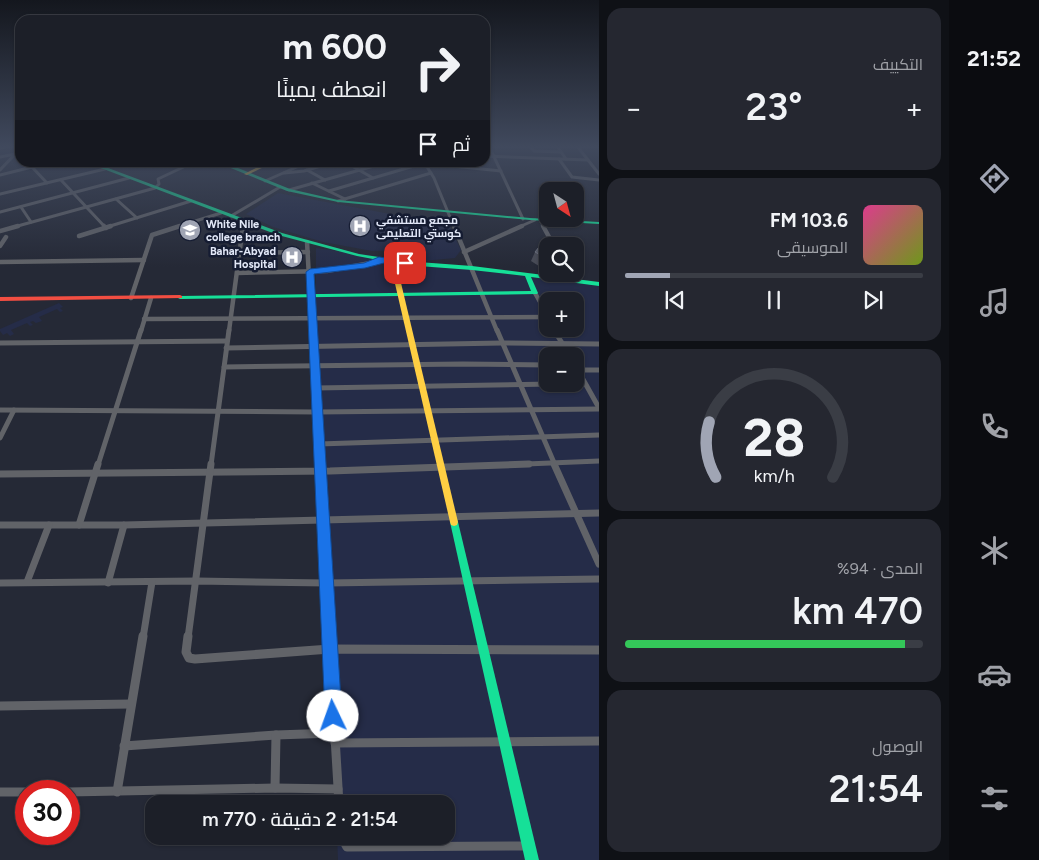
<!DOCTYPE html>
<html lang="ar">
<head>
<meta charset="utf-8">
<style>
	body { margin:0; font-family:Figtree,Cairo,sans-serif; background:#252730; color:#f1f3f6; direction:rtl; height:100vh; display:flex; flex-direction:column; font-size:19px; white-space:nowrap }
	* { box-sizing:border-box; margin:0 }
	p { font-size:16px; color:#a0a2a8 }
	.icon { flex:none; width:28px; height:28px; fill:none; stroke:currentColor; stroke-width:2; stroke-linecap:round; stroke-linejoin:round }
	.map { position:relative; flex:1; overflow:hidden; direction:ltr }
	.side { display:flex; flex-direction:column; gap:8px; padding:8px; background:#0f1116; width:350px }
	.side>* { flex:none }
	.top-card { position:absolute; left:15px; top:15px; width:475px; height:152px; border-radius:15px; box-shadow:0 1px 4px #0004,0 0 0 1px #3a3d45; direction:rtl; background:#1c1f28; color:#f1f3f6; overflow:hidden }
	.needle { width:32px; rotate:144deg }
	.controls { position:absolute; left:539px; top:182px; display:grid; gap:10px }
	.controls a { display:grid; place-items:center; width:45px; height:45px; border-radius:10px; background:#1c1f28; box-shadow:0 1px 4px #0004,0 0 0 1px #3a3d45; font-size:25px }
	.speed { position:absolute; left:15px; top:780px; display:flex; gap:10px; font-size:25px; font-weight:700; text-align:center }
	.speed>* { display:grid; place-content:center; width:65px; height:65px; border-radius:50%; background:#1c1f28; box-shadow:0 1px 4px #0004,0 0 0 1px #3a3d45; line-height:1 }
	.speed .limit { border:8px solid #d22; background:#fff; color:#111 }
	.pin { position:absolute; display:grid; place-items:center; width:42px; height:42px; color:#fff; margin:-21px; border-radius:10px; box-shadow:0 2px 8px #0006 }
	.me { position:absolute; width:55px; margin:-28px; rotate:357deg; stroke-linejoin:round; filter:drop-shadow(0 0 4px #0008) }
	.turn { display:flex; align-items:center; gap:18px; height:105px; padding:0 20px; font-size:22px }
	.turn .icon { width:65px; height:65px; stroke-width:2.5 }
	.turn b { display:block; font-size:35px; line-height:42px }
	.then { display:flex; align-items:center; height:48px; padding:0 20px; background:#0003; gap:10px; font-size:19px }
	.big { font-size:38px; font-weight:600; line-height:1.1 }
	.side .widget { flex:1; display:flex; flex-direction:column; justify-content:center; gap:8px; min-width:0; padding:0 18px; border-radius:15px; background:#252730 }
	.side .dial { align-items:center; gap:0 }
	.dial svg { height:130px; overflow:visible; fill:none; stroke:#3a3d45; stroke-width:7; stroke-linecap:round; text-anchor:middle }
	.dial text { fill:#f1f3f6; stroke:none }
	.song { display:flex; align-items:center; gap:15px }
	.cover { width:60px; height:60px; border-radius:8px; background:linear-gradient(135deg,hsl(330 70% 55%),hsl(80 70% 35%)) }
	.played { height:5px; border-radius:2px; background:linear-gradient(90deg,#a0a5b4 15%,#3a3d45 15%) }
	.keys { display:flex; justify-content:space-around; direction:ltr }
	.heat { display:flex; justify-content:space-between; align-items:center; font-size:28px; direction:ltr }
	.charge { height:8px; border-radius:4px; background:linear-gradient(90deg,#34c759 94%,#3a3d45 0) }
	.trip { position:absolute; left:145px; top:795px; width:310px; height:50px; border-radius:15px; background:#1c1f28; box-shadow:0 1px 4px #0004,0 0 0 1px #3a3d45; font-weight:600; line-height:50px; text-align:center; direction:rtl }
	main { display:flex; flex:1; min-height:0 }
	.tab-bar { display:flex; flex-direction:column; width:90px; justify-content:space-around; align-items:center; background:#0b0c10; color:#a0a2a8 }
	.tab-bar .icon { width:35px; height:35px }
	.tab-bar .active { color:#a0a5b4 }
	.tab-bar b { font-size:22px; color:#f1f3f6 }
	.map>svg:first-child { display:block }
</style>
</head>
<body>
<main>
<nav class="tab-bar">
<b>21:52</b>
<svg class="icon active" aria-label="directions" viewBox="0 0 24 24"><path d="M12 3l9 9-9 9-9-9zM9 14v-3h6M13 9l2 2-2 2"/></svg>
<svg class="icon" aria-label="music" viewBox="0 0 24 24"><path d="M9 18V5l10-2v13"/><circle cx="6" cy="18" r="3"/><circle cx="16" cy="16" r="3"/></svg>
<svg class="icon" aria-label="phone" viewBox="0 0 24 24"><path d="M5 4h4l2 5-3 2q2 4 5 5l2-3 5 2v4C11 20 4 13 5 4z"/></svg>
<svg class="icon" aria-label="climate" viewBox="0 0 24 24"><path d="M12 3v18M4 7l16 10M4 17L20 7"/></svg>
<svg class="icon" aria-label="car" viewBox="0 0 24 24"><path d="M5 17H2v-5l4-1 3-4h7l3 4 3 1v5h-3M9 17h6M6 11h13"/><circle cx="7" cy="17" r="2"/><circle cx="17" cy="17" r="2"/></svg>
<svg class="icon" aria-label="filters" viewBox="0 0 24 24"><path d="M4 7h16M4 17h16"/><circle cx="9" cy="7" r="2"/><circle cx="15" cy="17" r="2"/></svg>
</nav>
<section class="side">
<div class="widget"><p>التكييف</p>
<div class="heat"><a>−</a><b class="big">23°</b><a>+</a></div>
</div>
<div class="widget">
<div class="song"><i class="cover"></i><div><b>103.6 FM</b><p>الموسيقى</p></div></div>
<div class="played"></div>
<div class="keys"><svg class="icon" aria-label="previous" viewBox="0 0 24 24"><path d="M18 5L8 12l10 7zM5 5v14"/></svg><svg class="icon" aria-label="pause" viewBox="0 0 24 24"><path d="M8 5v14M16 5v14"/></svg><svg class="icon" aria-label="next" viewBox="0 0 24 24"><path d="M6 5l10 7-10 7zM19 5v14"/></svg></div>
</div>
<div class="widget dial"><svg viewBox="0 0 100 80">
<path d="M14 69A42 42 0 1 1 86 69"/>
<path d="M14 69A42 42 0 0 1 10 35" stroke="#a0a5b4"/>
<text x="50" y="56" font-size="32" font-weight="700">28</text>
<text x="50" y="72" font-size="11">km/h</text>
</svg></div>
<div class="widget"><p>المدى · 94%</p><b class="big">470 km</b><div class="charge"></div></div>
<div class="widget"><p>الوصول</p><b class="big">21:54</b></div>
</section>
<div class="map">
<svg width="599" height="860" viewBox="0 0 599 860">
	<rect width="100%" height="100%" fill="#252936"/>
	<g fill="#252c48" fill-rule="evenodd">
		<path d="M278 193 449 225 461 250 455 258 423 261 416 255 401 250 372 251 323 242 273 227 246 214Z"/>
		<path d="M316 248 599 286V860H338L337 836H446V804H336L316 305ZM548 301H575V329H548ZM548 356H575V384H548Z"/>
		<path d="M59 303 63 307 60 308 63 311 60 312 57 309 39 317 42 321 36 323 33 321 30 322 33 325 30 326 27 323 11 330 14 334 10 336 7 333 3 335 0 331V329Z"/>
	</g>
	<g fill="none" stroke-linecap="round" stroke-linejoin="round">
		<g stroke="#616368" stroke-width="3">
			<path d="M489 146 523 219"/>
			<path d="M530 146 534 151 561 152"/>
			<path d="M557 146 566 159"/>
			<path d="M577 146 599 174"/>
			<path d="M0 148 9 146"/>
			<path d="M485 156 588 160"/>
			<path d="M0 157 15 154"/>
			<path d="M559 159 572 177 599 180"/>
			<path d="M345 162 373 178"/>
			<path d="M393 162 405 168"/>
			<path d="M424 162 434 178 454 227"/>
			<path d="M32 167 47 183"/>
			<path d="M0 170 20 149"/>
			<path d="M307 170 325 180"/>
			<path d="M284 173 304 171 334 162"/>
			<path d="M0 175 52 162"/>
			<path d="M61 180 105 227"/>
			<path d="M265 181 308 162"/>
			<path d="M312 183 345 199"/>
			<path d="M289 190 388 162"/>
			<path d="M329 191 424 163 501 171"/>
			<path d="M0 194 105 169 119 162"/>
			<path d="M116 199 137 218"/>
			<path d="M338 201 431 173"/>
			<path d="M21 207 31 222"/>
			<path d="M0 212 129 178"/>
			<path d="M231 216 280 187"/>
			<path d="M540 220 544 227"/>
			<path d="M14 227 155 188 159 184 158 179 194 162"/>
			<path d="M107 227 191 201"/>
			<path d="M176 227 221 213"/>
			<path d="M243 227 244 221"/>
			<path d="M519 227 535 220"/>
		</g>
		<g stroke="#616368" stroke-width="4.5">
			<path d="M104 226 106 228"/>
			<path d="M454 226 497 331"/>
			<path d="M543 226 554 246"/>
			<path d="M0 231 18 226"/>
			<path d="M79 236 111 226"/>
			<path d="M307 242 312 331"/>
			<path d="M0 246 6 237"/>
			<path d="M464 252 522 226"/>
			<path d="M240 253 308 252"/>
			<path d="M0 262 144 260"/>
			<path d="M237 273 327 271 381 261"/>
			<path d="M569 274 572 280"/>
			<path d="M535 293 548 316"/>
			<path d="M131 298 152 235 180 226"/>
			<path d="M144 319 548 317"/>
			<path d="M554 329 555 331"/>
			<path d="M141 331 151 298"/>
			<path d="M229 331 243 226"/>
		</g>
		<g stroke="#616368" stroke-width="5">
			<path d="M312 330 320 465"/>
			<path d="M497 330 555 465"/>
			<path d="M554 330 570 356"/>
			<path d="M0 343 227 341"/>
			<path d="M226 348 502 343 599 344"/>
			<path d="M575 365 599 408"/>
			<path d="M224 367 463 364 548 365"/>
			<path d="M579 370H599"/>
			<path d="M316 388 553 384"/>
			<path d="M0 410 317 412 599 409"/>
			<path d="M0 438 14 410"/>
			<path d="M319 444 599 435"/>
			<path d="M98 465 141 330"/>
			<path d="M211 465 229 330"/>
			<path d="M505 465 599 461"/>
		</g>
		<g stroke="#616368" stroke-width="7">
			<path d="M320 464 330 638"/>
			<path d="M554 464 599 564"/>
			<path d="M0 474 330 471 529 464"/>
			<path d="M0 525H124L599 513"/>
			<path d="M79 525 98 464"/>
			<path d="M27 582 49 525"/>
			<path d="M0 583 197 581 327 583 599 579"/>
			<path d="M108 583 124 525"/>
			<path d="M143 638 152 582"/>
			<path d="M188 638 211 464"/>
		</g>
		<g stroke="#616368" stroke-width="9">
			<path d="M188 636 186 652 189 658 195 659 330 649 599 650"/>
			<path d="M329 636 339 804"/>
			<path d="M0 706 131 704"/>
			<path d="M335 743 599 741"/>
			<path d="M124 746 276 735 334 733"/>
			<path d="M275 788 276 735"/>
			<path d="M0 792H26"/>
			<path d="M69 792 275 788 338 789"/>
			<path d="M117 792 143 636"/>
			<path d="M341 836 347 847 528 846"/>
		</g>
		<g fill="#16e098" fill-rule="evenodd">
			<path d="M85 162H92L282 233 359 254 405 261 472 266 599 282V286L531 277 538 293 537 294 180 299 178 298V296L531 291 525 276 472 270 405 265 357 256 278 235Z"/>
			<path d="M216 162H223L290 189 338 200 530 218 599 222V224L530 220 338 202 287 191Z"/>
			<path d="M454 518 457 519 458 522 539 860H525L450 522 451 519Z"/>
		</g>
		<g fill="#ffcf43" fill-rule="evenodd">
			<path d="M268 162H274L247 175 244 174Z"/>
			<path d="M393 260 396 262 458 522 457 525 454 526 451 525 450 522 390 262Z"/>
		</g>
		<path fill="#f24e42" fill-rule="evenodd" d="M180 295 182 296V298L0 301V297Z"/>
	</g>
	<path fill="#494c57" d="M548 247V267L542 268 531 261 535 252Z"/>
	<path fill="#333743" d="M546 258H548V267L542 268Z"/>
	<path fill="#595d68" stroke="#6e727f" d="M539 247H548V258H546L535 252Z"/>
	<linearGradient id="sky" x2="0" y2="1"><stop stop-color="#14171e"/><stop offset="0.55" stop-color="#40495d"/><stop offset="1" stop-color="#40495d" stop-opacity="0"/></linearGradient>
	<rect width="599" height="267" fill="url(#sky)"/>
	<path fill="#1a73e8" stroke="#114b97" d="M379 257 405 261 409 263 405 266 384 263 365 268 314 274 342 716 339 722 333 725 327 722 325 716 306 272 310 269 364 263Z"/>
	<defs>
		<g id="hospital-disc" transform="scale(1.125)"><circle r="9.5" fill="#a0a5b4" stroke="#151c32"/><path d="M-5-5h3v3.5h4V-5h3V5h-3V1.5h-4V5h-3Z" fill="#fff"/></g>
		<g id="university-disc" transform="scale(1.125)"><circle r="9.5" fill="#a0a5b4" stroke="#151c32"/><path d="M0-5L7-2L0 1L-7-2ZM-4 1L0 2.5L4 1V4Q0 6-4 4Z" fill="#fff"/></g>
	</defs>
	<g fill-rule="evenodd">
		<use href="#hospital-disc" x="360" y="226"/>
		<use href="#university-disc" x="190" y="230"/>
		<use href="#hospital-disc" x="292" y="257"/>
	</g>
	<g text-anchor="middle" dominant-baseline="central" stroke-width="5" stroke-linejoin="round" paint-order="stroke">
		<g font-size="11" font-weight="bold" fill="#e2e8f8" stroke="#151c32" text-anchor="start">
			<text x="376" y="220">مجمع مستشفي<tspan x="376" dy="13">كوستي التعليمى</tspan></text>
			<text x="206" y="224">White Nile<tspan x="206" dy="13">college branch</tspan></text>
			<text x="276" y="251" text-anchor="end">Bahar-Abyad<tspan x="276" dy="13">Hospital</tspan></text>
		</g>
	</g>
</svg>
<div class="controls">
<a><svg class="needle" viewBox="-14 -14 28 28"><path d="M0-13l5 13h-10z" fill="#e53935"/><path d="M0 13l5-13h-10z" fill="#a0a2a8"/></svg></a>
<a><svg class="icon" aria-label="search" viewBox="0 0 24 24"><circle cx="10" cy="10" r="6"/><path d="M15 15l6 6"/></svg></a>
<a>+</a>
<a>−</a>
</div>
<div class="speed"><div class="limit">30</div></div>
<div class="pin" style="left:405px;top:263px;background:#d93025"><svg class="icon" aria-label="arrive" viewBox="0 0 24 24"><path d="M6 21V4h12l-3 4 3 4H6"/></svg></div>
<svg class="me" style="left:333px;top:716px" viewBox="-20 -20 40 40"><circle r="19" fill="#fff"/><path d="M0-13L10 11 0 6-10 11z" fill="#1a73e8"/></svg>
<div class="trip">21:54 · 2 دقيقة · 770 m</div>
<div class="top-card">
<div class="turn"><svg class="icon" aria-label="right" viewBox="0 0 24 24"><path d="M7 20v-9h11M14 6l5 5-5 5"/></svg><div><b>600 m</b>انعطف يمينًا</div></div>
<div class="then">ثم<svg class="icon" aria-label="arrive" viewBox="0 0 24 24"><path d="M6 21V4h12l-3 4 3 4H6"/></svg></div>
</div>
</div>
</main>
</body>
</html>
